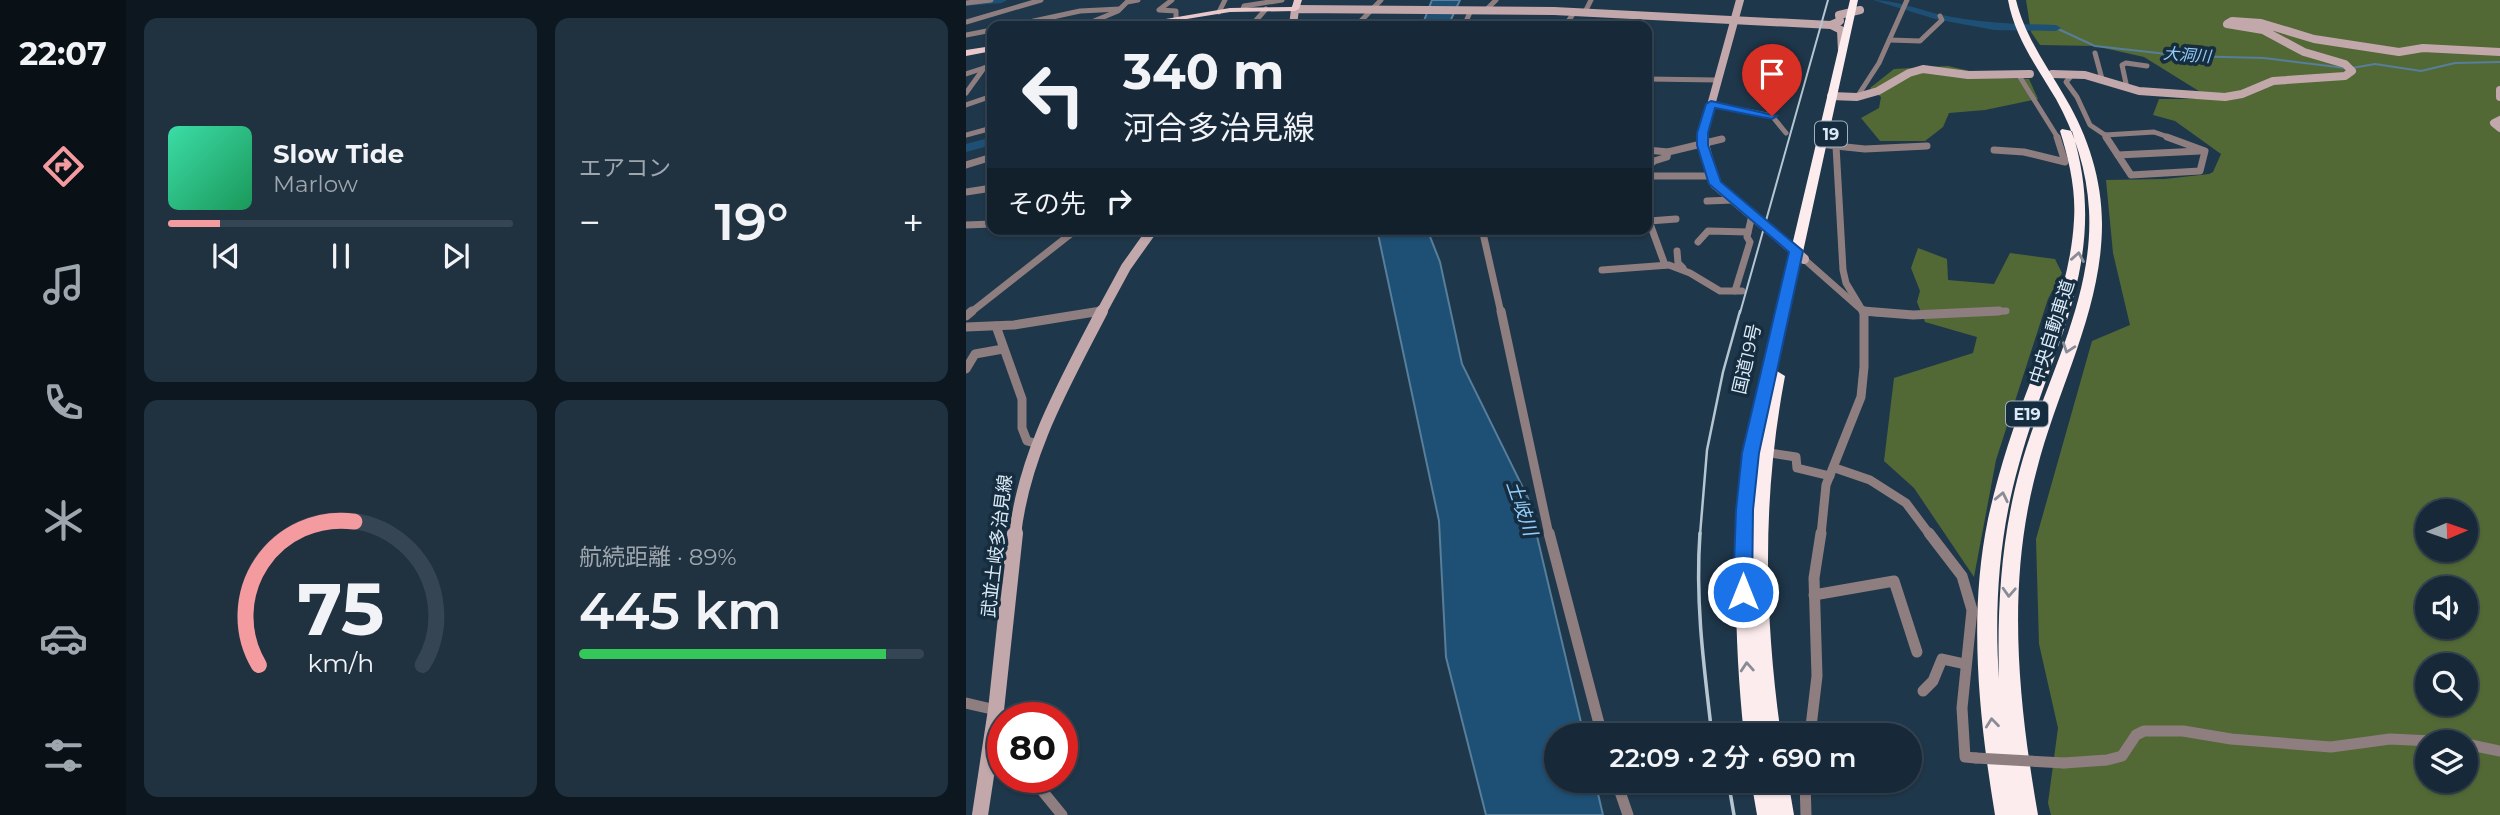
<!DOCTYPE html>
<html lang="ja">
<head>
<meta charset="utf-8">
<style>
	body { margin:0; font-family:Montserrat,"Noto Sans JP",sans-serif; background:#203140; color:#f1f3f6; height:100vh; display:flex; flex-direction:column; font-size:26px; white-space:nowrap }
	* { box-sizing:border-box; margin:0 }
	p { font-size:23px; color:#9ea6ae }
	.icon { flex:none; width:38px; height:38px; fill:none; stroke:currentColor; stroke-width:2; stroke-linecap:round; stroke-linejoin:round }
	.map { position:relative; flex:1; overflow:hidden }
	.side { display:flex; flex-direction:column; gap:18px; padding:18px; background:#0d171f; width:840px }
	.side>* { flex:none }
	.guide { position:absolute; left:21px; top:21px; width:665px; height:214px; border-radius:14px; box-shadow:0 2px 5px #0004,0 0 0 2px #364553; background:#172938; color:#f1f3f6; overflow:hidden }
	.needle { width:46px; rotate:88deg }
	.buttons { position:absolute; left:1449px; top:499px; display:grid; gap:14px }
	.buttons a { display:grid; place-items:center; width:63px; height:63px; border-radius:50%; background:#172938; box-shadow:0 2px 5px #0004,0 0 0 2px #364553; font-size:35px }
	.speed { position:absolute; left:21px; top:702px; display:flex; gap:14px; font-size:35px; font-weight:700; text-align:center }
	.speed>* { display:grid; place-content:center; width:91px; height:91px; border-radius:50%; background:#172938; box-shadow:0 2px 5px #0004,0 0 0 2px #364553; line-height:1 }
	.speed .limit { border:10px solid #d22; background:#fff; color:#111 }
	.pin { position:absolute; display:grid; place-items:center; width:60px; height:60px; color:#fff; margin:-72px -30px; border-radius:50% 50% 50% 0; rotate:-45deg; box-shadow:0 0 7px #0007 }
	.pin .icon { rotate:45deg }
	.me { position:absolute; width:77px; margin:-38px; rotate:0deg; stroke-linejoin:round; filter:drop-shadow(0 0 5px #0008) }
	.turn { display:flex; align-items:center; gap:24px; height:147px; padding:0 21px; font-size:32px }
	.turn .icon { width:91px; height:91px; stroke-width:2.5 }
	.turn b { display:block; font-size:49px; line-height:60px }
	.then { display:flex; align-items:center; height:66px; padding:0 21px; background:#0003; gap:14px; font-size:26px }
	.big { font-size:52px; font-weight:600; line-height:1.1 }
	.side .card { flex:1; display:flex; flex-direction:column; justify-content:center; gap:10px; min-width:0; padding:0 24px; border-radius:14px; background:#203140 }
	.side .dial { align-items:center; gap:0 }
	.dial svg { height:182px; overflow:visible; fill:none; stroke:#364553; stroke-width:7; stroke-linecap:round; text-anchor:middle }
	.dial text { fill:#f1f3f6; stroke:none }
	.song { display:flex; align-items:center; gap:21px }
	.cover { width:84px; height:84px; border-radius:10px; background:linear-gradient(135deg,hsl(160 70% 55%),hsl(150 70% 35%)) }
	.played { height:7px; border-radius:4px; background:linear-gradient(90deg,#f49b9f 15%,#364553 15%) }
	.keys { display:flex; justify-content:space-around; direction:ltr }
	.heat { display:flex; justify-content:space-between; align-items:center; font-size:38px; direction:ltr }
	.charge { height:10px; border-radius:5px; background:linear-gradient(90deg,#34c759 89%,#364553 0) }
	.side .tiles { flex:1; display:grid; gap:18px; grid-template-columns:repeat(2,1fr) }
	.trip { position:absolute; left:578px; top:723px; width:378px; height:70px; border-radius:35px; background:#172938; box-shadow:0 2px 5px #0004,0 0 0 2px #364553; font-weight:600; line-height:70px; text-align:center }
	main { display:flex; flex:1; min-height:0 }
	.dock { display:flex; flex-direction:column; width:126px; justify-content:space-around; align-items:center; background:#091016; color:#9ea6ae }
	.dock .icon { width:49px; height:49px }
	.dock .selected { color:#f49b9f }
	.dock b { font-size:32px; color:#f1f3f6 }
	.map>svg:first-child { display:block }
</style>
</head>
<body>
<main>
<nav class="dock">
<b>22:07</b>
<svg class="icon selected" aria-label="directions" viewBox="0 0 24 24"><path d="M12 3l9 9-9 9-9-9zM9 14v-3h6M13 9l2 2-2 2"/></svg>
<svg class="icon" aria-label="music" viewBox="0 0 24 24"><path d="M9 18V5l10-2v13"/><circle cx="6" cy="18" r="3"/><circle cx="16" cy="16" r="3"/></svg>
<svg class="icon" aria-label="phone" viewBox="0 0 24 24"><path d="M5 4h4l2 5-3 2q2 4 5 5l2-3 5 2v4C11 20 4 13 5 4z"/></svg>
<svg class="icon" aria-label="climate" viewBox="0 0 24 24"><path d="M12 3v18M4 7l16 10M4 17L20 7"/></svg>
<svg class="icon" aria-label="car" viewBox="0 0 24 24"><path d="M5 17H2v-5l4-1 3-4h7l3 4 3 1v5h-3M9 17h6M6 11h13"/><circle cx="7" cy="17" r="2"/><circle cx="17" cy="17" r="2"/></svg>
<svg class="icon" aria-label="filters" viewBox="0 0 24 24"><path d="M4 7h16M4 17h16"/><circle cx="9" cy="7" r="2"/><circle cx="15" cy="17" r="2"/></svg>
</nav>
<section class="side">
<div class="tiles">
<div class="card">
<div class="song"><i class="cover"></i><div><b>Slow Tide</b><p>Marlow</p></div></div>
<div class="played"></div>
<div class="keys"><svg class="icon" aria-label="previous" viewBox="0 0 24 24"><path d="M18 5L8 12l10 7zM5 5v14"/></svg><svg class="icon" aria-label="pause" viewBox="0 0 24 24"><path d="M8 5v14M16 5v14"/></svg><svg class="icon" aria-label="next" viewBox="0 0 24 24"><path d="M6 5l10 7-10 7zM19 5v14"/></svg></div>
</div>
<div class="card"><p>エアコン</p>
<div class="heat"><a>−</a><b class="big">19°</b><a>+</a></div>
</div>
<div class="card dial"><svg viewBox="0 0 100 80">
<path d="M14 69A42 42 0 1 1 86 69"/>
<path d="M14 69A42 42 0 0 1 56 6" stroke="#f49b9f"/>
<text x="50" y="56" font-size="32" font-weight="700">75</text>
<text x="50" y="72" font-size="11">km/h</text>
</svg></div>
<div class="card"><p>航続距離 · 89%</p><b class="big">445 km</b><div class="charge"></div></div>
</div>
</section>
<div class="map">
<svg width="1534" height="815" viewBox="0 0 1534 815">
	<rect width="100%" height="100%" fill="#1f374a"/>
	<g fill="#526936" fill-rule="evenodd">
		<path d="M1060 0H1534V815H1085L1082 803 1092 728 1073 644 1070 539 1126 341 1164 325 1147 253 1140 180 1199 179 1243 174 1247 172 1255 154 1209 121 1187 115 1193 99H1238L1236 93 1178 57 1129 46 1074 45 1065 32ZM1461 511H1500V550H1461ZM1461 588H1500V626H1461ZM1461 665H1500V704H1461ZM1461 742H1500V780H1461Z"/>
		<path d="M982 66 1035 78 1063 79 1072 99 1019 110 983 113 977 127 959 141H914L895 118 913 108 915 97 904 88 928 69Z"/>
		<path d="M952 248 981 259 982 280 1028 284 1044 253 1089 259 1096 273 1082 299 1030 460 1008 577 948 488 918 461 928 378 1007 353 1011 337 959 322 951 302 954 291 945 268Z"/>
	</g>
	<g fill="#1e4f74" stroke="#577e9b" stroke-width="2">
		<path d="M466 0H494L482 26H456Z"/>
		<path d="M411 229H461L474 262 496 364 562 498 618 735H590V780L629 781 637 815H520L480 657 473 521Z"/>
	</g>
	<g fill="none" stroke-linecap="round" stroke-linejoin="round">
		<g stroke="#577e9b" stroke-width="2">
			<path d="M1090 28 1129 46 1219 56 1298 58 1379 68"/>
			<path d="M1386 68 1409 64 1455 71 1489 63 1534 62"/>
		</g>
		<g fill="#1e4f74" fill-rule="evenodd">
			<path d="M12 0H41L36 3 0 6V2Z"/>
			<path d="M907 0C931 0 953 10 976 15 1014 23 1051 24 1090 25L1095 28 1090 31 1028 30 969 19Z"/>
			<path d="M26 137V145L0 152V144Z"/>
		</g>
		<g stroke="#8f7e80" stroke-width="5">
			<path d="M206 0 193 10 210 11V18"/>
			<path d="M0 3 25 0"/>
			<path d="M277 9 278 6 316 0"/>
			<path d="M520 10 530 0"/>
			<path d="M253 12 259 0"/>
			<path d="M619 12 625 0"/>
			<path d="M0 22 75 0"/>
			<path d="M45 26 114 11 154 9"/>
			<path d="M116 26 152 11 161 2 172 0"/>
			<path d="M285 26 300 9"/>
			<path d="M390 26 415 0"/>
			<path d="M498 26 505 10"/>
			<path d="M599 26 609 11"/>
			<path d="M0 35 26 30"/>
			<path d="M924 40 954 41 976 20 974 16"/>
			<path d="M1129 53 1136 79"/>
			<path d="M0 74 18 68"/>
			<path d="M1052 74 1092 138"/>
			<path d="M1107 74 1100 82 1111 97 1124 125 1139 135"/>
			<path d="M681 79 751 80"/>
			<path d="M1161 88 1156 65 1160 63 1181 66"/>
			<path d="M0 93 18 68 26 65"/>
			<path d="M891 97 913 63 941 0"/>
			<path d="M745 104 806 116 820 133"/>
			<path d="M0 105 26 96"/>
			<path d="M0 135 26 128"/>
			<path d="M1139 135 1141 138"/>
			<path d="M1139 135 1188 132 1205 138"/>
		</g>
		<g stroke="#8f7e80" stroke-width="7">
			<path d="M1140 137 1165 175 1234 171 1239 151 1201 137"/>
			<path d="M854 144 870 146 877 270 880 283 898 313"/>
			<path d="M870 146 899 149 961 146"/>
			<path d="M681 150 702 152"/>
			<path d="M1028 150 1058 152 1099 162 1091 137"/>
			<path d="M1152 155 1234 151"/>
			<path d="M0 165 26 157"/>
			<path d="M681 167 688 161 701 157 702 152 756 139"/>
			<path d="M681 176H746"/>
			<path d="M0 192 26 188"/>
			<path d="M741 201 767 200"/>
			<path d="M0 225 26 224"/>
			<path d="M90 229 105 234"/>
			<path d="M516 229 535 313"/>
			<path d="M732 242 742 231 782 232"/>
			<path d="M711 251 712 263 717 268"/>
			<path d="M838 259 898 312 915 313"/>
			<path d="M699 265 683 221 710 219"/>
			<path d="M636 270 703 265 724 273 754 291H776"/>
			<path d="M769 291 784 242 781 237 786 215"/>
			<path d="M4 313 111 229"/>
			<path d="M124 313 137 311"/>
			<path d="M993 313 1040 311"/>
		</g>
		<g stroke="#8f7e80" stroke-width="9">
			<path d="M535 311 583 535"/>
			<path d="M897 311 947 315 1033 311"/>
			<path d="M0 316 6 311"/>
			<path d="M30 326 56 399V428L61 441 69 443"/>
			<path d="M0 327 48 325 135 311"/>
			<path d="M0 369 9 354 37 349"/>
			<path d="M798 452 830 457 831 468 864 476"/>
			<path d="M869 468 904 480 940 503 964 535"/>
			<path d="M855 535 860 485 895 397 898 367V311"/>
		</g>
		<g stroke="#8f7e80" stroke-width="11">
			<path d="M583 533 636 735"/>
			<path d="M963 533 996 576 1006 610 996 708 999 757 1010 758"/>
			<path d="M848 595 928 581 951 652"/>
			<path d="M957 691 967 681 976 659 999 664"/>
			<path d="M0 703 30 710"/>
			<path d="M844 735 851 676 848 578 855 533"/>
			<path d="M1500 744 1534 751"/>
			<path d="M1098 763 1141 760 1156 756 1170 735 1178 731H1217L1265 739 1365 747 1424 739 1487 742"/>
			<path d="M21 771 37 769"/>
			<path d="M65 777 96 815"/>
			<path d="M650 780 662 815"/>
			<path d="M839 780 840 815"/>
		</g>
		<g stroke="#c2a8ab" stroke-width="8">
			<path d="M865 25 875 30 876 51"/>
			<path d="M327 26 329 9 588 11 865 25 874 21 873 15 894 10"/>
			<path d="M1086 74 1119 75 1173 91 1259 97 1276 94 1307 81 1379 76 1386 71 1379 64 1338 52 1297 30 1261 24 1266 21 1295 23 1348 39 1433 52 1457 48 1534 52"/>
			<path d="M1534 90V97"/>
			<path d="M865 96 891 97 912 91 943 73 957 69 1002 75 1064 74"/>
			<path d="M1534 120 1528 123 1534 128"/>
			<path d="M736 138 774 0"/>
		</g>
		<g stroke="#c2a8ab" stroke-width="10">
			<path d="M736 137 749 184 838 259"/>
			<path d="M135 313 160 267 187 229"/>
		</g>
		<path stroke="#c2a8ab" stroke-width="12" d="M49 535C58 453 99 383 136 311"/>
		<path stroke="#c2a8ab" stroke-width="16" d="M14 815 30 710 49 533"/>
		<g fill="#e9c8cb" fill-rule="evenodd">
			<path d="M328 0H336L333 9 329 11 264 12 177 26H159L264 8 326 7Z"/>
			<path d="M26 46V51L0 56V50Z"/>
		</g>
		<g fill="#fceced" fill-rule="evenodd">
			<path d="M884 0H892L811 371 819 376C796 497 798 614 815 735H778C768 641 767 548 777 453Z"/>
			<path d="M1042 0H1050C1059 37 1081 66 1100 99 1122 136 1136 180 1136 224 1136 310 1092 387 1071 469 1040 583 1052 700 1072 815H1029C1013 718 1002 616 1022 519 1032 473 1047 427 1064 383 1083 330 1105 277 1108 220 1110 189 1103 160 1094 131L1096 129 1106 131C1146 259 1085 345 1053 464 1033 534 1028 607 1033 679 1031 608 1035 538 1054 469 1077 384 1128 301 1123 210 1121 171 1109 133 1090 99 1071 67 1049 38 1042 0Z"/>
			<path d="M785 780H822L828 815H791Z"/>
		</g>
		<path stroke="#b5c6d3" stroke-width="2" d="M774 313 862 0"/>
		<path stroke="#b5c6d3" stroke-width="2.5" d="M734 535 741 450 757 372 774 311"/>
		<g stroke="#b5c6d3" stroke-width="3.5">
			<path d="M734 533C729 601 738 668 746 735"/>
			<path d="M762 780 768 815"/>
		</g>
		<path stroke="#8f7e80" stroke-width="11" d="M1010 758 1098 763"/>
	</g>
	<defs><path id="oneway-chevron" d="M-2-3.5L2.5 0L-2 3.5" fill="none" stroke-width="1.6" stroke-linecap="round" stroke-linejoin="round" transform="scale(1.75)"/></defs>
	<g stroke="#888c96">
		<use href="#oneway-chevron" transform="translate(1112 257) rotate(-80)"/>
		<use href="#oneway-chevron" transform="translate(1102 348) rotate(109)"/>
		<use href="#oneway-chevron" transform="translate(1036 497) rotate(-78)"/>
		<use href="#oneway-chevron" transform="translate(1043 592) rotate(93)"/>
		<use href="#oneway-chevron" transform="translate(781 667) rotate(-94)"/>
		<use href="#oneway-chevron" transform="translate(1026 723) rotate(-96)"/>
	</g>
	<path fill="#1a73e8" stroke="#114b97" stroke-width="2" d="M745 101 811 116 806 119 749 108 742 133V145L755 182 837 251 793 453 787 510 786 592 784 598 777 600 770 598 767 592 770 510 776 453 823 252 743 184 731 145V133L740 104Z"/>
	<g text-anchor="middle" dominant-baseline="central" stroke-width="7" stroke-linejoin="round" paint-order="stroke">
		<g font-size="16" font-style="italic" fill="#94ccfb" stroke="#152d3f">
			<text transform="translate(1221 55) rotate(4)">大洞川</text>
		</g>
		<g fill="#152d3f" stroke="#a0b1bf" stroke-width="2">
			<rect x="849" y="121.5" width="32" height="25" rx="5"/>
			<rect x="1040" y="401.5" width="42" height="25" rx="5"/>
		</g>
		<g font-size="16" font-weight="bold" fill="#dbeaf6">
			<text x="865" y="134">19</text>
			<text x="1061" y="414">E19</text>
		</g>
		<g font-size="18" fill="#dbeaf6" stroke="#152d3f">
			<text transform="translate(1086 332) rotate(-72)">中央自動車道</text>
			<text transform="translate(781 359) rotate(-77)">国道19号</text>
			<text transform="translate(31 546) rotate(-83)">武並土岐多治見線</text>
		</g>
		<g font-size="19" font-style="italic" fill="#94ccfb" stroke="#152d3f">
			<text transform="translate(556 508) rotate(71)">土岐川</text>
		</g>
	</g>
</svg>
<div class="buttons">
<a><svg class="needle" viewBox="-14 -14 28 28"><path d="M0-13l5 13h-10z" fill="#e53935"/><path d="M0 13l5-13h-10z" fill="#9ea6ae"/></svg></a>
<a><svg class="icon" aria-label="sound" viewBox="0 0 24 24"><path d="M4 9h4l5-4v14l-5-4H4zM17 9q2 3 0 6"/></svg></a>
<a><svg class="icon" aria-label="search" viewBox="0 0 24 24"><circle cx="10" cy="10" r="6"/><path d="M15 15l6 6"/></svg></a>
<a><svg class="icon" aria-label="layers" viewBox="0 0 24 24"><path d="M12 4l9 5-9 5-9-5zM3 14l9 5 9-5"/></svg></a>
</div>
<div class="speed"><div class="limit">80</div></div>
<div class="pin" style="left:806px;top:116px;background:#d93025"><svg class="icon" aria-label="arrive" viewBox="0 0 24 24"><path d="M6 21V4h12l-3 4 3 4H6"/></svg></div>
<svg class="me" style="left:777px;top:592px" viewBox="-20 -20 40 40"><circle r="17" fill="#1a73e8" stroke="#fff" stroke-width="3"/><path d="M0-11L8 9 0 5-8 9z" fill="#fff"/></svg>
<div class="trip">22:09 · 2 分 · 690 m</div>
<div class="guide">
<div class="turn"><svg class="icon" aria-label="left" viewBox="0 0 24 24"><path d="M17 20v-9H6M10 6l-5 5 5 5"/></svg><div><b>340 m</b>河合多治見線</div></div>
<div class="then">その先<svg class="icon" aria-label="right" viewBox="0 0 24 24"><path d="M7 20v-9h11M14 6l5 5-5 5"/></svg></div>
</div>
</div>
</main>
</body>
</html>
